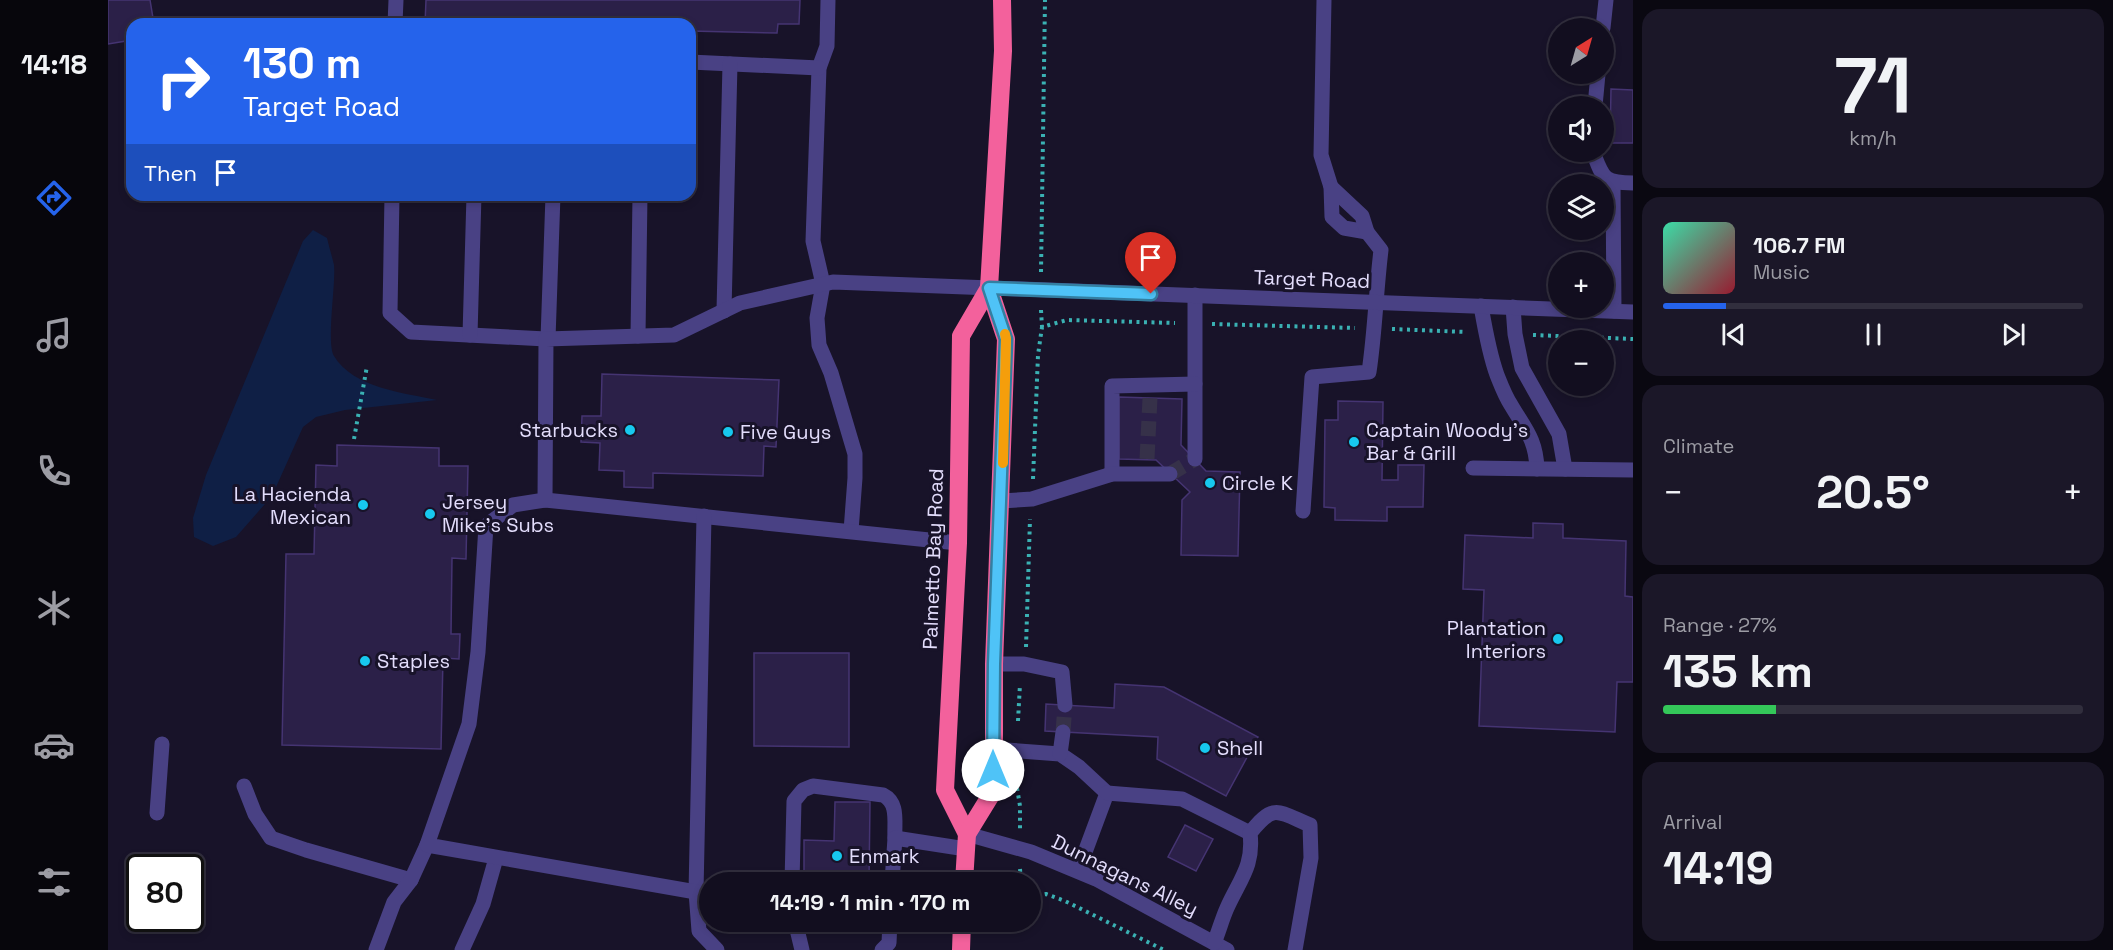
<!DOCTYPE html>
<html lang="en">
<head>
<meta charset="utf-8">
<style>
	body { margin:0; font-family:"Space Grotesk",sans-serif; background:#1b1728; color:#f1f3f6; height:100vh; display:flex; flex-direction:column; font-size:22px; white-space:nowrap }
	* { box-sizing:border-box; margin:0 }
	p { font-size:20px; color:#9c9ca4 }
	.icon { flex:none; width:33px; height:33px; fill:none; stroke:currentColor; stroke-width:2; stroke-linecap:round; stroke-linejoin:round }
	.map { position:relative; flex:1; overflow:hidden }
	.drawer { display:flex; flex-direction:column; gap:9px; padding:9px; background:#0a0811; width:480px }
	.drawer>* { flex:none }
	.top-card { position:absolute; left:18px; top:18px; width:570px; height:183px; border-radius:18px; box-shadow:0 3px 9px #0003,0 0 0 2px #312e3d; background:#2563eb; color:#fff; overflow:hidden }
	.needle { width:39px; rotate:37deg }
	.tools { position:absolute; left:1440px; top:18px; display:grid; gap:12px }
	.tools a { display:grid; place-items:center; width:66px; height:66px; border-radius:50%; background:#120e1f; box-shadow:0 3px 9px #0003,0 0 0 2px #312e3d; font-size:30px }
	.speed { position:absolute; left:18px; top:854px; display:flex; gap:12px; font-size:30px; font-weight:700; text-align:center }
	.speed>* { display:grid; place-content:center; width:78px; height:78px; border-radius:50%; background:#120e1f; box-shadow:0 3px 9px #0003,0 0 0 2px #312e3d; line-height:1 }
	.speed .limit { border:3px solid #111; border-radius:9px; background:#fff; color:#111 }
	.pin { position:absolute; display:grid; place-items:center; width:51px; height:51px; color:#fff; margin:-62px -26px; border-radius:50% 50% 50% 0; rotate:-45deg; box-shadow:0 0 6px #0007 }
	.pin .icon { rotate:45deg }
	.me { position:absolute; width:66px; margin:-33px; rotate:0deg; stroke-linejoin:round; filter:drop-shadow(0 0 4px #0008) }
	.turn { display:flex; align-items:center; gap:21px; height:126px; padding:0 18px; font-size:27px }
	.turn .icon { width:78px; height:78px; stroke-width:2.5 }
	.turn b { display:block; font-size:42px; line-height:51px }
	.then { display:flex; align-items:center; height:57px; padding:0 18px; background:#0003; gap:12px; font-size:22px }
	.big { font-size:45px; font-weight:700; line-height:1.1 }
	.drawer .widget { flex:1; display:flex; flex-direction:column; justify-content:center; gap:9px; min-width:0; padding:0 21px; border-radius:18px; background:#1b1728 }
	.drawer .dial { align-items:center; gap:0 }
	.dial b { font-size:78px; line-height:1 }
	.song { display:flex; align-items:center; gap:18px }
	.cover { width:72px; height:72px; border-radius:9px; background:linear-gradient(135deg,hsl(160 70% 55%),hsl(350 70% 35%)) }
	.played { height:6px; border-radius:3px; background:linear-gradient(90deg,#2563eb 15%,#312e3d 15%) }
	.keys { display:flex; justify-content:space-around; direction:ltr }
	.heat { display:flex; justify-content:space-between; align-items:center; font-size:33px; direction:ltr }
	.charge { height:9px; border-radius:4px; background:linear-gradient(90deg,#34c759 27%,#312e3d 0) }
	.trip { position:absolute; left:591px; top:872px; width:342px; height:60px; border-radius:30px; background:#120e1f; box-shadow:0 3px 9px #0003,0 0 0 2px #312e3d; font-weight:700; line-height:60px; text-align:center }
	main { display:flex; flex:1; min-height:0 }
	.menu { display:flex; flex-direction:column; width:108px; justify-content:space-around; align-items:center; background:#07060c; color:#9c9ca4 }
	.menu .icon { width:42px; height:42px }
	.menu .selected { color:#2563eb }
	.menu b { font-size:27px; color:#f1f3f6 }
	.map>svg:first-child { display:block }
</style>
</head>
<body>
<main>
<nav class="menu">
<b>14:18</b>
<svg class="icon selected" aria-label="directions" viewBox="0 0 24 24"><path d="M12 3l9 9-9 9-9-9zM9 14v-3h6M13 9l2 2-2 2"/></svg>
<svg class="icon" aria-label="music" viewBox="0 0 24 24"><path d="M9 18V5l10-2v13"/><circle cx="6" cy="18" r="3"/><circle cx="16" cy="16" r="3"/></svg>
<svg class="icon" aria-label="phone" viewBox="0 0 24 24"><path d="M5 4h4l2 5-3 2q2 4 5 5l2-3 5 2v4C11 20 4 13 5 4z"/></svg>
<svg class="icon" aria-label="climate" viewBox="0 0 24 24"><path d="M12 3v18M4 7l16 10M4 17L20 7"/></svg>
<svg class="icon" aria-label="car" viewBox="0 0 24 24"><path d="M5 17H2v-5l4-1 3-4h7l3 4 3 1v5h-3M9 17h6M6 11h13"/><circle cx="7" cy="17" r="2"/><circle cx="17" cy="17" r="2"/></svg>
<svg class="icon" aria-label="filters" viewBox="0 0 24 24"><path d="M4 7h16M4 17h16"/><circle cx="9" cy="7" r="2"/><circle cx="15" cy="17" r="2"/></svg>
</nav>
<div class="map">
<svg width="1525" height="950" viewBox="0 0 1525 950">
	<rect width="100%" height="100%" fill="#181329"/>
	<path fill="#0f1f45" d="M205 230 219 238C221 247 224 256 226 265 228 284 218 343 226 356 245 388 297 393 329 400L237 410 208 417 195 427 164 496 128 537 105 546 86 537 85 518 98 475 195 241Z"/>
	<g fill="#2b2048" stroke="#453472" stroke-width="1.5">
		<path d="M0 0H42L46 24H24V40L0 44Z"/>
		<path d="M318 0H692L691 24H670L669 33 582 31V24H317Z"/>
		<path d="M1503 89 1525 90V143H1502Z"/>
		<path d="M494 374 671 380 668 447 656 446 655 476 545 473V488L516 487V471L491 470 492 443 473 442 474 416H493Z"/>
		<path d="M1011 397 1074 399 1073 445 1098 471 1132 472 1130 556 1073 555 1074 500 1082 492 1048 460 1011 459Z"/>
		<path d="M1230 401 1275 402 1274 480H1290V465H1316L1315 507H1279V521L1227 520V508L1216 507 1217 420H1230Z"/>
		<path d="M229 445 331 448V466H360L358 559 344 558 343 634H352L351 659 335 658 333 749 174 745 178 554H206L208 465 229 466Z"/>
		<path d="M1425 523 1455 524V538L1518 541 1517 596 1525 597V682H1509L1507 732 1371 726 1376 590 1355 589 1357 535 1425 538Z"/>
		<path d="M646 653H741V747L646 746Z"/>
		<path d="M1007 684 1056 687 1150 737 1118 796 1049 759 1050 737 937 731 938 704 1006 708Z"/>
		<path d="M727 802H762L761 882H722V872L696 871V840L726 841Z"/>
		<path d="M1077 825 1105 839 1088 871 1060 857Z"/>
	</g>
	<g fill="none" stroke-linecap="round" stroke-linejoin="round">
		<g stroke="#363149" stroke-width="15" stroke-dasharray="15 8" stroke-linecap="butt">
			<path d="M1039 459 1042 398"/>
			<path d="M1062 474 1087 459"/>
			<path d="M955 732 957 705"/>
		</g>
		<g stroke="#3ab1b3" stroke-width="4" stroke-dasharray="3 4.5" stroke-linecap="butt">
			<path d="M933 272 937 0"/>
			<path d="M933 310 934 327 959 320 1067 323"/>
			<path d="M1104 324 1247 328"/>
			<path d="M1284 329 1358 332"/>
			<path d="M1425 335 1525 339"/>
			<path d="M246 439 259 366"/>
			<path d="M925 479 930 355 934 327"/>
			<path d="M918 647 922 519"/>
			<path d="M910 721 912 684"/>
			<path d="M909 788 912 806V829"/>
			<path d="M912 869 913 882"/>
			<path d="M922 897 938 894 957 901 1056 950"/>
		</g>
		<g stroke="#494184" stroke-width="15">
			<path d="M720 0 719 46 711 68 705 241 715 284 709 318 711 345 723 373 747 454V478L743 531"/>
			<path d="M1216 0 1213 155 1223 187 1224 217 1236 228 1259 232"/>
			<path d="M287 24 288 0"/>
			<path d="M1495 28 1498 0"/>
			<path d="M582 62 711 68"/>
			<path d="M1487 106 1490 74"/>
			<path d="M1485 152C1495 178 1495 183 1525 183"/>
			<path d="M1505 183 1506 311"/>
			<path d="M284 195 282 313 303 332 438 339"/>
			<path d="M1373 306C1377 329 1381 353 1389 375 1393 385 1397 396 1403 405 1417 429 1428 439 1429 469"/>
			<path d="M1405 307 1407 334 1414 368 1451 434 1457 469"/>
			<path d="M616 311 622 64"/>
			<path d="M362 335 366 195"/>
			<path d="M530 336 532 195"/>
			<path d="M440 339 445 195"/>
			<path d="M1087 459V295"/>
			<path d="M1365 468 1525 470"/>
			<path d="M1004 474V386L1087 384"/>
			<path d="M437 500 850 543"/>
			<path d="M893 501 924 499 1004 474H1062"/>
			<path d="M1195 511 1204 377 1261 372C1267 332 1268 291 1273 250L1259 232 1254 216 1223 187"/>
			<path d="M886 664H916L954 672 957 705"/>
			<path d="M885 749 952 754 971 767 999 793 970 871"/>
			<path d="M952 754 955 732"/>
			<path d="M136 786 147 814 163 838 198 850 303 880"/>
			<path d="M999 793 1074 799 1142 833"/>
			<path d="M49 813 54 744"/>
			<path d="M859 834 923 852 988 879 1119 950"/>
			<path d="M684 882 686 801 695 790 705 786 775 795C791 803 786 822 787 838"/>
			<path d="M784 882 787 838 858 849"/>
			<path d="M588 892 596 516"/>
			<path d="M687 921 694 950"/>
			<path d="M1106 943C1111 931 1114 919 1119 908 1132 879 1146 866 1142 833 1166 803 1169 811 1202 825L1203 858 1187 950"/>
			<path d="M268 950 286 902 303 880 319 845"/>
			<path d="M354 950 375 904 388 858"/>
			<path d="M609 950 591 931 588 892 319 845 361 724 370 652 378 526 405 505 437 500 438 339 566 335 632 303 725 282 1525 312"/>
			<path d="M774 950 781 943 782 921"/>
		</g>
		<g stroke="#f3619c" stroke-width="18">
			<path d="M859 834 837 790 850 543 853 336 881 288"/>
			<path d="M856 882 859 834 886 790V664L898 339 881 288 895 51 894 0"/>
			<path d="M853 950 854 921"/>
		</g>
	</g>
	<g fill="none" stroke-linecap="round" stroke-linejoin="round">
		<g stroke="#337fa1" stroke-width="15">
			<path id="route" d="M885 770 886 664 898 339 881 288 1043 294"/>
		</g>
		<use href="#route" stroke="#4fc3f7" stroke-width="10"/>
		<path stroke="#f59e0b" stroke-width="10" d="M895 463 898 339 897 334"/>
	</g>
	<g fill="#17c8ee" stroke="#181329" stroke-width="2">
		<circle cx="522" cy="430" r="6"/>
		<circle cx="620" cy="432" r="6"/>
		<circle cx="1246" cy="442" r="6"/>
		<circle cx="1102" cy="483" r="6"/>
		<circle cx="255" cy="505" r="6"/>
		<circle cx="322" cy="514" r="6"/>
		<circle cx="1450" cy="639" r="6"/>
		<circle cx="257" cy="661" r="6"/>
		<circle cx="1097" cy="748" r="6"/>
		<circle cx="729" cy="856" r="6"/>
	</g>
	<g text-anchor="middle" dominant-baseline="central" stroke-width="6" stroke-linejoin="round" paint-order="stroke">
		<g font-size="20" fill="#e3ddfc" stroke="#181329">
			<text transform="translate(1204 279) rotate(2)">Target Road</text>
			<text transform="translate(825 559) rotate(-88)">Palmetto Bay Road</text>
			<text transform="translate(1017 875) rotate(26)">Dunnagans Alley</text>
		</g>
		<g font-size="20" fill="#e3ddfc" stroke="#181329" text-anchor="start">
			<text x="510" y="430" text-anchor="end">Starbucks</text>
			<text x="1258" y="430">Captain Woody's<tspan x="1258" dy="23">Bar &amp; Grill</tspan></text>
			<text x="632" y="432">Five Guys</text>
			<text x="1114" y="483">Circle K</text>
			<text x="243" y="494" text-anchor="end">La Hacienda<tspan x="243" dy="23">Mexican</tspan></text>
			<text x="334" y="502">Jersey<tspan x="334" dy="23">Mike's Subs</tspan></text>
			<text x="1438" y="628" text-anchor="end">Plantation<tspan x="1438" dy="23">Interiors</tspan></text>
			<text x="269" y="661">Staples</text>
			<text x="1109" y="748">Shell</text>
			<text x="741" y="856">Enmark</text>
		</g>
	</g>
</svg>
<div class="tools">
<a><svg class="needle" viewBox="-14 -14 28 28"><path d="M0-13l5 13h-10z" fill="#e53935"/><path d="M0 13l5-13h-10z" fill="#9c9ca4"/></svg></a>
<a><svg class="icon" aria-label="sound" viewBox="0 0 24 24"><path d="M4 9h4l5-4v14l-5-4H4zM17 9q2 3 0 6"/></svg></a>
<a><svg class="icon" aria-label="layers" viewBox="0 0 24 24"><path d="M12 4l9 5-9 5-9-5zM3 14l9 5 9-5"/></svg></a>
<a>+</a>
<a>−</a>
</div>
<div class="speed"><div class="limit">80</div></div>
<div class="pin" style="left:1043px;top:294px;background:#d93025"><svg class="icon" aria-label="arrive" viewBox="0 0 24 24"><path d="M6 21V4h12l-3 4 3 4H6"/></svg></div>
<svg class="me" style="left:885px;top:770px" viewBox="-20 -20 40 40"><circle r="19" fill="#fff"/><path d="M0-13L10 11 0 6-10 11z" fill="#4fc3f7"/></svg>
<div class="trip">14:19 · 1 min · 170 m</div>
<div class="top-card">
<div class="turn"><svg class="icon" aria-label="right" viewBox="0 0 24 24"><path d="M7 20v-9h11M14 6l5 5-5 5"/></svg><div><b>130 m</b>Target Road</div></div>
<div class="then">Then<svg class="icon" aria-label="arrive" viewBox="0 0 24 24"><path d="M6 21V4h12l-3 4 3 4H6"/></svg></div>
</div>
</div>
<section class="drawer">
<div class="widget dial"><b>71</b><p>km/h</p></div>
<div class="widget">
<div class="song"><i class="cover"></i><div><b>106.7 FM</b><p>Music</p></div></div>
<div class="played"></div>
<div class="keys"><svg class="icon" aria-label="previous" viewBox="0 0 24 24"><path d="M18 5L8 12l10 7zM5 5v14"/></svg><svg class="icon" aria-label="pause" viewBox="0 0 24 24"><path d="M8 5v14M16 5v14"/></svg><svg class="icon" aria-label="next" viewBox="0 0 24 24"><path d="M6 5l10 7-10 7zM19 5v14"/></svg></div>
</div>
<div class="widget"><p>Climate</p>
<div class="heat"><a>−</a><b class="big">20.5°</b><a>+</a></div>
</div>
<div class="widget"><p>Range · 27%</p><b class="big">135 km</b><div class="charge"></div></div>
<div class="widget"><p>Arrival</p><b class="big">14:19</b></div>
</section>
</main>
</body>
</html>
